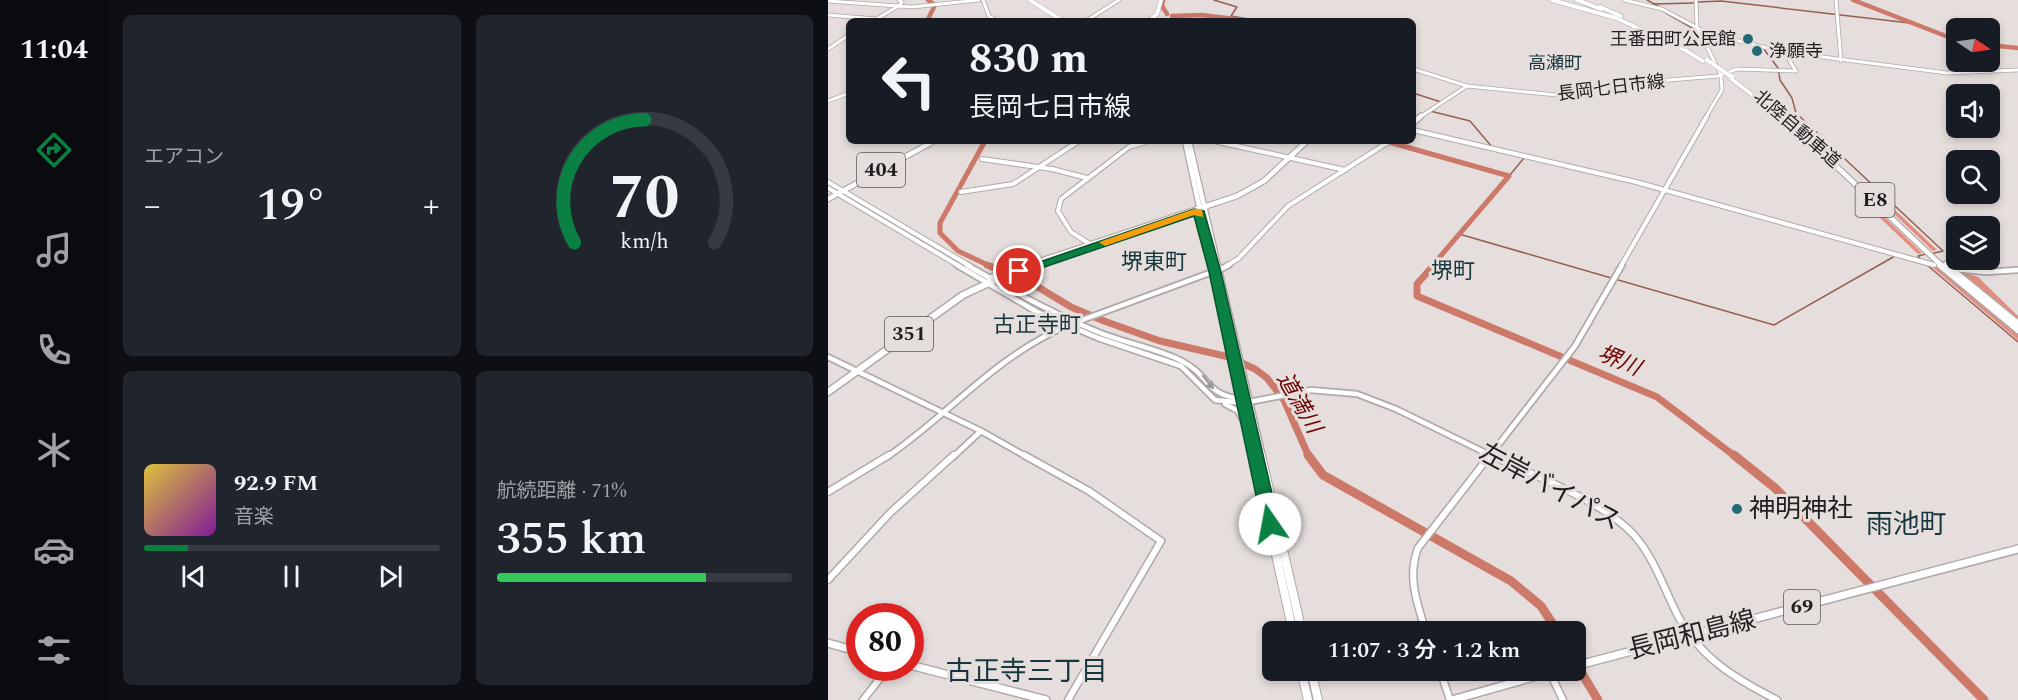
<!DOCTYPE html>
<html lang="ja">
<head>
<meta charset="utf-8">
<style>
	body { margin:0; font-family:Spectral,"Noto Sans JP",serif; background:#20242c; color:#f1f3f6; height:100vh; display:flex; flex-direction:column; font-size:22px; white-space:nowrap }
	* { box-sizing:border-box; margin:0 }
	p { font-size:20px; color:#9ea1a6 }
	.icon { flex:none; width:33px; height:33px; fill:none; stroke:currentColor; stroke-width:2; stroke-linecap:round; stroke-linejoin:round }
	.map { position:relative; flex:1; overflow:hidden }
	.drawer { display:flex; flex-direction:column; gap:15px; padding:15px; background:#0d0f14; width:720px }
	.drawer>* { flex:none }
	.guide { position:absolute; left:18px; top:18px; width:570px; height:126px; border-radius:9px; box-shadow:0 3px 9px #0003; background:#171b24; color:#f1f3f6; overflow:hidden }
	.needle { width:39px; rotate:103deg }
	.buttons { position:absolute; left:1118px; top:18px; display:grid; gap:12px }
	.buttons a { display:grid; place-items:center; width:54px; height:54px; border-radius:9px; background:#171b24; box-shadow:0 3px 9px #0003; font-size:30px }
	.speed { position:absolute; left:18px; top:603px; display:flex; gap:12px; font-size:30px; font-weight:700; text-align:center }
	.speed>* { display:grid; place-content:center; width:78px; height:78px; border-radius:50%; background:#171b24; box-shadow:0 3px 9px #0003; line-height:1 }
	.speed .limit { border:9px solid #d22; background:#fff; color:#111 }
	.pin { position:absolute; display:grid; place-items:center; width:51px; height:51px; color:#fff; margin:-26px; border:3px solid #fff; border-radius:50%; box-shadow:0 2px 6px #0007 }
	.me { position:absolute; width:66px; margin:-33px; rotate:348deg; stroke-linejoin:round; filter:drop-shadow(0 0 4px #0008) }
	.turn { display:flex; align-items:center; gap:21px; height:126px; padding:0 24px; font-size:27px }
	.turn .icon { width:78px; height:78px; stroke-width:2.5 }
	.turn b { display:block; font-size:42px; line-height:51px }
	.big { font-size:45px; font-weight:600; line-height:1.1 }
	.drawer .card { flex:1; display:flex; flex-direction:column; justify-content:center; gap:9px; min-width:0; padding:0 21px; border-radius:9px; background:#20242c }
	.drawer .dial { align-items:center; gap:0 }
	.dial svg { height:156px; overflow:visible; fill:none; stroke:#363941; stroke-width:7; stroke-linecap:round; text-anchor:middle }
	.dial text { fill:#f1f3f6; stroke:none }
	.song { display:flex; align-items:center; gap:18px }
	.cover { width:72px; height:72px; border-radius:9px; background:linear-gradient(135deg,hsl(50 70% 55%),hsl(290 70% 35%)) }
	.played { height:6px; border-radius:3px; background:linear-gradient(90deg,#0b8043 15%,#363941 15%) }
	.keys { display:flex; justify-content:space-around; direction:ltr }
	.heat { display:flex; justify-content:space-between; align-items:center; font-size:33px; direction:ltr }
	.charge { height:9px; border-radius:4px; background:linear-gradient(90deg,#34c759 71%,#363941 0) }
	.drawer .tiles { flex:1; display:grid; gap:15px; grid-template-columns:repeat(2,1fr) }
	.trip { position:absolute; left:434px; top:621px; width:324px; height:60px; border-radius:9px; background:#171b24; box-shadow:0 3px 9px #0003; font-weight:600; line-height:60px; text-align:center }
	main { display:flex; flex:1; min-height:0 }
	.tabs { display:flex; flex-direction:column; width:108px; justify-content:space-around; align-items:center; background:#090b0e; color:#9ea1a6 }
	.tabs .icon { width:42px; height:42px }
	.tabs .current { color:#0b8043 }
	.tabs b { font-size:27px; color:#f1f3f6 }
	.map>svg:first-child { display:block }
</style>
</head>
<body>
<main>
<nav class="tabs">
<b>11:04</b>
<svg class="icon current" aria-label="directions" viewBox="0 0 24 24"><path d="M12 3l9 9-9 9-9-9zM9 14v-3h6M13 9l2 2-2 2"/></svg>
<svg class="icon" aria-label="music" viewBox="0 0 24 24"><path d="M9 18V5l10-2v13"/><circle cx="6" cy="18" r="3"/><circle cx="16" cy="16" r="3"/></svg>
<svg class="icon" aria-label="phone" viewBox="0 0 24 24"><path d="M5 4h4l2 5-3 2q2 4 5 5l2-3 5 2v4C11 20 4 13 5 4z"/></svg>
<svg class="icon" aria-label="climate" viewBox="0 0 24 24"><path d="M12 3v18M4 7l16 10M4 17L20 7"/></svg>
<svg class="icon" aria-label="car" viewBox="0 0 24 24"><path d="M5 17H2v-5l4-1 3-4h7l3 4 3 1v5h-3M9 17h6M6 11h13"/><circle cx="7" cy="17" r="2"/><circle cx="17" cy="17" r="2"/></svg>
<svg class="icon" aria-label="filters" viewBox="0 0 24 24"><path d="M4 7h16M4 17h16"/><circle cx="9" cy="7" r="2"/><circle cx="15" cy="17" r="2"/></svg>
</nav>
<section class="drawer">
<div class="tiles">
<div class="card"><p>エアコン</p>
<div class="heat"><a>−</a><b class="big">19°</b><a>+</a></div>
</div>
<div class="card dial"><svg viewBox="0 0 100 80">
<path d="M14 69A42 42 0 1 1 86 69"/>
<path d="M14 69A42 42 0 0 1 50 6" stroke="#0b8043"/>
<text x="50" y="56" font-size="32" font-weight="700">70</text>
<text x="50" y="72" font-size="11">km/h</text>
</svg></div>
<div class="card">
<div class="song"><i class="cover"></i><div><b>92.9 FM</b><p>音楽</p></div></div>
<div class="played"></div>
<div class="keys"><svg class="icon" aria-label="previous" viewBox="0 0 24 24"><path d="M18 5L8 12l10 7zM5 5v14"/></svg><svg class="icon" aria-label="pause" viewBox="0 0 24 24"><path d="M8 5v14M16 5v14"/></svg><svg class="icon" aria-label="next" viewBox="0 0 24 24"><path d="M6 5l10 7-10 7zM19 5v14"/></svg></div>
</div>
<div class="card"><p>航続距離 · 71%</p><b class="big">355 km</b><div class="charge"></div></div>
</div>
</section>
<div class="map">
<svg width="1190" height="700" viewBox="0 0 1190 700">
	<rect width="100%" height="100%" fill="#e5dedc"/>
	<g fill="#e38d7e">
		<path d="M1040 189H1045L1109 250 1105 251Z"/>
		<path d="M1032 194 1094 253 1090 254 1032 199 1029 196Z"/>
		<path d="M1103 266 1109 267 1190 333V340Z"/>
		<path d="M1130 271 1150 277 1190 316V321Z"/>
	</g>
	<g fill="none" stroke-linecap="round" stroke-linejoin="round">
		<g stroke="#995e53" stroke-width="1.5">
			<path d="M386 0 409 7 403 16 431 21"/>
			<path d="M819 0 830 6"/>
			<path d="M870 2 893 1 1082 23"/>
			<path d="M826 4 866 3"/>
			<path d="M838 13 866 29 872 37"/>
			<path d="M876 37H890"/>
			<path d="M935 48 950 68 952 80 964 98 968 113 1115 251 1102 254"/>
			<path d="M585 93 613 102"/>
			<path d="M602 111 642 121 664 147"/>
			<path d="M667 151 696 158 681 176"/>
			<path d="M631 234 946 325 1067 256 1099 265"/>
			<path d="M1093 260 1090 256 1098 254"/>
			<path d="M1099 265 1190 342"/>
		</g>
		<g stroke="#cc796a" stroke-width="4.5">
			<path d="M100 0 107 5"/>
			<path d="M335 0 334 6 339 14"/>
			<path d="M1025 0 1128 40"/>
			<path d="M344 16 374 15 422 21"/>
			<path d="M99 21 106 7"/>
			<path d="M1161 45 1190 48"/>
		</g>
		<g stroke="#cc796a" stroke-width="5">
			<path d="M157 141 112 223V233L130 251 162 266"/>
			<path d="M557 141 681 176 604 266"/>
		</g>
		<g stroke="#cc796a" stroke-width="7">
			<path d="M159 265 200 281 243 307 276 321 332 341 401 357 427 369 439 378 456 400 481 457"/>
			<path d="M606 265 589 284V296L829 397 908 457"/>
		</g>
		<g stroke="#cc796a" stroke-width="9">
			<path d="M480 455 495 475 683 581 713 606 730 632"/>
			<path d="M906 455 947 488 1156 700"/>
			<path d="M747 662 770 700"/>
		</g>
		<g stroke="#b0a9a7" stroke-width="4.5">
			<g id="minor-far3">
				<path d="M155 0 161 16 169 21"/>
				<path d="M868 0 869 27 893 75 894 90 878 117"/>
				<path d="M1008 0 1013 61"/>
				<path d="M0 1 84 7 151 0"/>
				<path d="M0 15 49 19"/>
				<path d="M47 20 72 5 74 2 71 0"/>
				<path d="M258 21 291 0"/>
				<path d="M0 49 21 35"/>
				<path d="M585 69 639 86"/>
				<path d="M0 101 21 93"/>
			</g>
		</g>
		<g stroke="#b0a9a7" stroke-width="6">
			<g id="minor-far2">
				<path d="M585 130 808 182 1106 265"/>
				<path d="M386 141 517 170"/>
				<path d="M154 159 224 169 259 178"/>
				<path d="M0 182 142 266"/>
				<path d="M0 188 131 266"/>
				<path d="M133 192 185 184 251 141"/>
				<path d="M265 246 243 232 230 211 233 199 301 147 321 141"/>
				<path d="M398 266 410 259 460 206 562 141"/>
				<path d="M793 266 879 116"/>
			</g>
		</g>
		<g stroke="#b0a9a7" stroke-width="8">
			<g id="minor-far1">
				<path d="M129 265 209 312 270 338 353 366 387 400 416 403 483 390 529 394 568 409 666 457"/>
				<path d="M139 265C182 290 224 313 270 332 297 343 327 348 352 360 384 376 376 396 416 399"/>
				<path d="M393 269 401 265"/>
				<path d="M1128 269 1158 272 1190 270"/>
				<path d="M246 323 387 271"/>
				<path d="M0 357 153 431 199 457"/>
				<path d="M397 404 410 411 416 422"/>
				<path d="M59 457C123 413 164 359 238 326"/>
				<path d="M125 457 153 431"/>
				<path d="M661 457 747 346 794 265"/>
			</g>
		</g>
		<g stroke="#b0a9a7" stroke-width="9">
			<g id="minor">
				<path d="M196 455 261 491 333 541 240 700"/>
				<path d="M663 455C706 476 775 501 806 535 827 559 836 589 850 616 872 658 908 679 949 700"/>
				<path d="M0 492 61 455"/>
				<path d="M0 580 62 513 126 455"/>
				<path d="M598 632C589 603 579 577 590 548L662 455"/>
				<path d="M612 670 622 700"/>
				<path d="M722 673 735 700"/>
				<path d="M35 700 60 668"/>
			</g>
		</g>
		<g stroke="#b0a9a7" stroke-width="4.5">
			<g id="major-far3">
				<path d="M796 0 834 9 879 33 956 52 1119 73 1190 70"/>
				<path d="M592 117 639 86 739 96 767 86 890 76 909 69 968 71 956 52"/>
			</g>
		</g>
		<g stroke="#b0a9a7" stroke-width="7">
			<g id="major-far2">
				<path d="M585 123 593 116"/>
				<path d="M197 266 409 196 436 181 479 141"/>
			</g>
		</g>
		<g stroke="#b0a9a7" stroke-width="8">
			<path id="major-far1" d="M161 278 202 265"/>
		</g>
		<g stroke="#b0a9a7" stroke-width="10">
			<g id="major">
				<path d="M0 643 32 652"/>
				<path d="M82 665 218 700"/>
				<path d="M747 666 1190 549"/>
				<path d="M624 700 730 670"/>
			</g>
		</g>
		<g stroke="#b0a9a7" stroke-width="5">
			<g id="highway-far3">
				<path d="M202 0 235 21"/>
				<path d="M724 0 788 18 857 50"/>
				<path d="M749 0 773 9"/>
				<path d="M772 7 793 16"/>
				<path d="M321 21 329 14 333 0"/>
				<path d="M855 49 875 61"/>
				<path d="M901 77 953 117"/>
			</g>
		</g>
		<g stroke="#b0a9a7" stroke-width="7">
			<g id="highway-far2">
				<path d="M951 116 973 133 1114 266"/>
				<path d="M357 141 384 266"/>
				<path d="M361 141 390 266"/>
				<path d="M0 199 106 141"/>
			</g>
		</g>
		<g stroke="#b0a9a7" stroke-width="9">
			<g id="highway-far1">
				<path d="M384 265 426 457"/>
				<path d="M389 265 434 457"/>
				<path d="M1112 265 1190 330"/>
				<path d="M1118 265 1190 324"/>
				<path d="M0 392 135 295 165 281"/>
			</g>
		</g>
		<g stroke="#b0a9a7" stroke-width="10">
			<g id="highway">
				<path d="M426 455 465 632"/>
				<path d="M433 455 474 632"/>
				<path d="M473 670 480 700"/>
				<path d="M483 670 490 700"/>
			</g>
		</g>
		<use href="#minor-far3" stroke="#fff" stroke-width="3"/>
		<use href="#minor-far2" stroke="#fff" stroke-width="4"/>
		<use href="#minor-far1" stroke="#fff" stroke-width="4.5"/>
		<use href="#minor" stroke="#fff" stroke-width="6"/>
		<use href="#major-far3" stroke="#fff" stroke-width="3"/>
		<use href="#major-far2" stroke="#fff" stroke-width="4.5"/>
		<use href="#major-far1" stroke="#fff" stroke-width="5"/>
		<use href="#major" stroke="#fff" stroke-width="7"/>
		<use href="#highway-far3" stroke="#fff" stroke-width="4"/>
		<use href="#highway-far2" stroke="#fff" stroke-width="4.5"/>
		<use href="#highway-far1" stroke="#fff" stroke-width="6"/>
		<use href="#highway" stroke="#fff" stroke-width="8"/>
		<g stroke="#b0a9a7" stroke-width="5" stroke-linecap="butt">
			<path id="highway-bridge" d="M879 60 904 77"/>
		</g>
		<use href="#highway-bridge" stroke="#fff" stroke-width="4"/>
	</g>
	<defs><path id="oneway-solid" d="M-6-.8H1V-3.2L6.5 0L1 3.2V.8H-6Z" transform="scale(1.5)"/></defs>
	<use fill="#9b9a9a" href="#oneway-solid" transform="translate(380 382) rotate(51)"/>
	<path fill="#0b8043" stroke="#07532c" stroke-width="1.5" d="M366 209 376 211 393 272 451 524 448 529H436L434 524 381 272 366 216 196 274 185 271Z"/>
	<path fill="#f59e0b" d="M366 209H374L375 217 366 215 277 246 271 242Z"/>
	<g fill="#226a76" stroke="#e5dedc" stroke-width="2">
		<circle cx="920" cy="39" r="6"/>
		<circle cx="929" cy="51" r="6"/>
		<circle cx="909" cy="509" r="6"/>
	</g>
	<g text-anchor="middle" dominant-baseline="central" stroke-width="6" stroke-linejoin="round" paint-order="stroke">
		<g font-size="18" fill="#211e1e" stroke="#e5dedc" text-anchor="end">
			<text x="908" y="39">王番田町公民館</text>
			<text x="941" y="51" text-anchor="start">浄願寺</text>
		</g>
		<g font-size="18" fill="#16373d" stroke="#e5dedc">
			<text x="727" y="63">高瀬町</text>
		</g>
		<g font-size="18" fill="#211e1e" stroke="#e5dedc">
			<text transform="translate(783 88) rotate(-7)">長岡七日市線</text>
			<text transform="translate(969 129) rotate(41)">北陸自動車道</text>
		</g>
		<g fill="#e5dedc" stroke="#5c5857" stroke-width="1.5">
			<rect x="29" y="153" width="48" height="34" rx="4.5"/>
			<rect x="1027.5" y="183" width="39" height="34" rx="4.5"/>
			<rect x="57" y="317" width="48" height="34" rx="4.5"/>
			<rect x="956" y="590" width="36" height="34" rx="4.5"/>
		</g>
		<g font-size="20" font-weight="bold" fill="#211e1e">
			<text x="53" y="170">404</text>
			<text x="1047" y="200">E8</text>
			<text x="81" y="334">351</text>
			<text x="974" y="607">69</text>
		</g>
		<g font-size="22" fill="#16373d" stroke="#e5dedc">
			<text x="326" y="262">堺東町</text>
			<text x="625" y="271">堺町</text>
			<text x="209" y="325">古正寺町</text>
		</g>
		<g font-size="22" font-style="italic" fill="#6f0500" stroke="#e5dedc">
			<text transform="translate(791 361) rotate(23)">堺川</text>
			<text transform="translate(471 403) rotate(60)">道満川</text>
		</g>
		<g font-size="26" fill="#211e1e" stroke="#e5dedc">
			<text transform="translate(722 487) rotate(28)">左岸バイパス</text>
			<text transform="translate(864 635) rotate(-14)">長岡和島線</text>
		</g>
		<g font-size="26" fill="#211e1e" stroke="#e5dedc" text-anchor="start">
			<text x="921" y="509">神明神社</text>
		</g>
		<g font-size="27" fill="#16373d" stroke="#e5dedc">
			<text x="1078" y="525">雨池町</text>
			<text x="199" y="672">古正寺三丁目</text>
		</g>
	</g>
</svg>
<div class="buttons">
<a><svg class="needle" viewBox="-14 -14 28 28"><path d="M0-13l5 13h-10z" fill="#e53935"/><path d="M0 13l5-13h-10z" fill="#9ea1a6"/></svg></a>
<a><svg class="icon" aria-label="sound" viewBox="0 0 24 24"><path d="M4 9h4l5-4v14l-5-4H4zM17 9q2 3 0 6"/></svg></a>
<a><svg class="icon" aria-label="search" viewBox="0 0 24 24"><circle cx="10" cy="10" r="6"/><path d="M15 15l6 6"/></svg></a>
<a><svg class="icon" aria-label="layers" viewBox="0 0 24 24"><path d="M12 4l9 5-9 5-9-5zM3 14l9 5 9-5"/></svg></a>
</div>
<div class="speed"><div class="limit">80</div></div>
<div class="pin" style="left:191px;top:271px;background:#d93025"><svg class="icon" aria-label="arrive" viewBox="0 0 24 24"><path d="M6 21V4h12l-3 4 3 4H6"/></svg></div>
<svg class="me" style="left:442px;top:524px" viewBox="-20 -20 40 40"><circle r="19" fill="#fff"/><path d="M0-13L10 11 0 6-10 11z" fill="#0b8043"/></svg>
<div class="trip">11:07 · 3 分 · 1.2 km</div>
<div class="guide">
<div class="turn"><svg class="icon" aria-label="left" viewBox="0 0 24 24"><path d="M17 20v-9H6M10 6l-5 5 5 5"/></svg><div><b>830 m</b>長岡七日市線</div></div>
</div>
</div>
</main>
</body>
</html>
